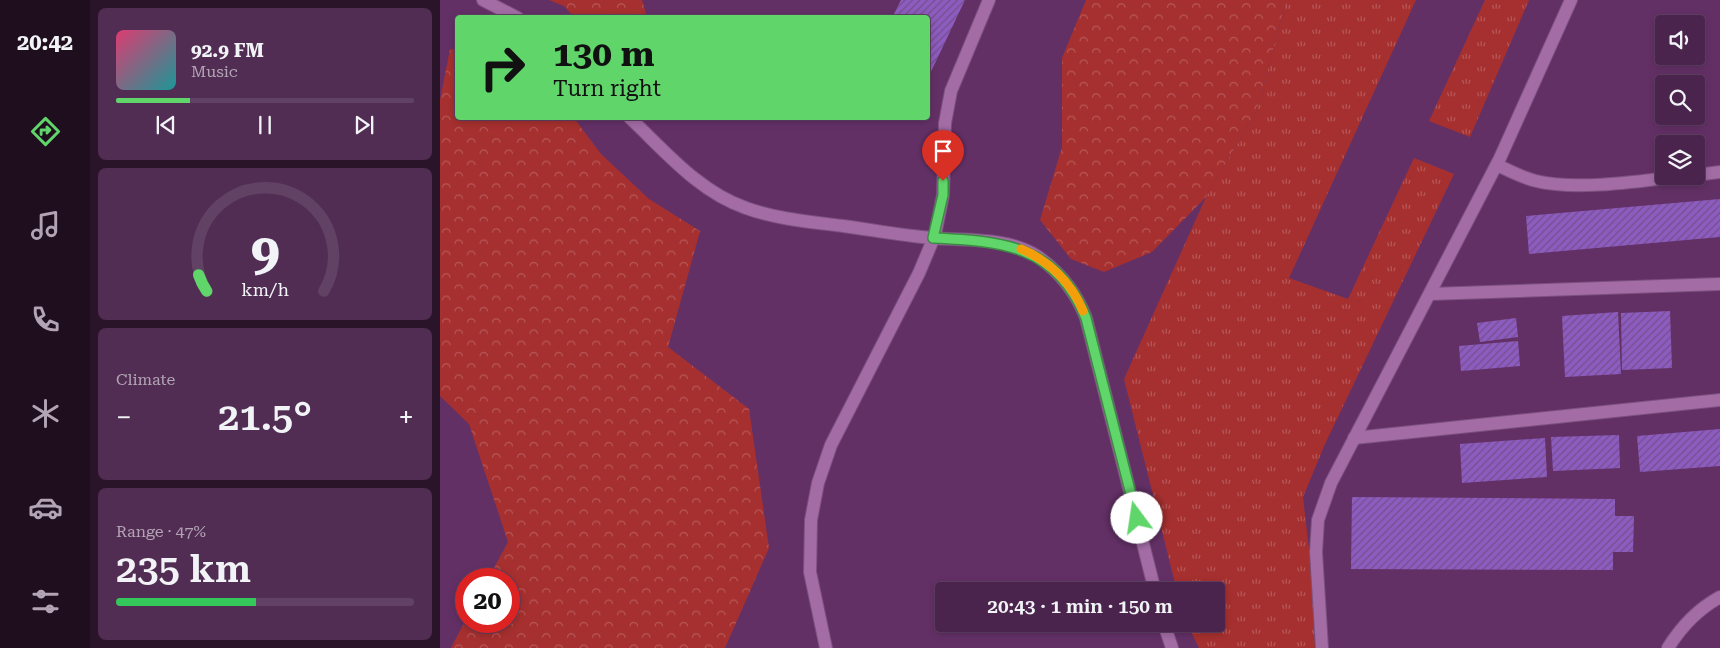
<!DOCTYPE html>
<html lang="en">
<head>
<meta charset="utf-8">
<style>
	body { margin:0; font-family:"Roboto Serif",serif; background:#512c53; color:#f1f3f6; height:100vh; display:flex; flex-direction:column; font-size:19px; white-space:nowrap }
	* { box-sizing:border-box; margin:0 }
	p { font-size:16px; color:#b2a4b5 }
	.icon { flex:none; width:28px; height:28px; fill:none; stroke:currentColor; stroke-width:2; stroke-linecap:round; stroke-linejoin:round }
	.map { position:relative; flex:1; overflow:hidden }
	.drawer { display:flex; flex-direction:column; gap:8px; padding:8px; background:#29142a; width:350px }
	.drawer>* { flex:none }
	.hud { position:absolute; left:15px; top:15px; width:475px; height:105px; border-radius:5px; box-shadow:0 2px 8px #0003,0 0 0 1px #614164; background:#60d56a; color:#111; overflow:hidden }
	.fabs { position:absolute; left:1215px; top:15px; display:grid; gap:10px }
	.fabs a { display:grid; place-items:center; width:50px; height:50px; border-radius:5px; background:#4a244c; box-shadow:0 2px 8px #0003,0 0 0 1px #614164; font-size:25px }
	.speed { position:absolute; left:15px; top:568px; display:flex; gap:10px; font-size:25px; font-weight:700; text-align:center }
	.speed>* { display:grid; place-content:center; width:65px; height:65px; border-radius:50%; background:#4a244c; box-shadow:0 2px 8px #0003,0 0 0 1px #614164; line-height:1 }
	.speed .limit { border:8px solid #d22; background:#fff; color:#111 }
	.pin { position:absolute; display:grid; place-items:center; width:42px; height:42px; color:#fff; margin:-51px -21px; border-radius:50% 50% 50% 0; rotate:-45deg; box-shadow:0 0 5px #0007 }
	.pin .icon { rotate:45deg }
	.me { position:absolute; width:55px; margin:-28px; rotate:346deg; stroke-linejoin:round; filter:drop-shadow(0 0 4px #0008) }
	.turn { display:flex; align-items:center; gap:18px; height:105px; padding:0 15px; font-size:22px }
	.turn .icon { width:65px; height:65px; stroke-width:2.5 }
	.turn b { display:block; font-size:35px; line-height:42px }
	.big { font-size:38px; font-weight:600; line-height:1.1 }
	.drawer .tile { flex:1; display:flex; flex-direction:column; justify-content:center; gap:8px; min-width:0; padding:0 18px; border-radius:8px; background:#512c53 }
	.drawer .dial { align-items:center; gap:0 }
	.dial svg { height:130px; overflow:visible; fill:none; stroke:#614164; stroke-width:7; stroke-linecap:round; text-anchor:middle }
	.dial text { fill:#f1f3f6; stroke:none }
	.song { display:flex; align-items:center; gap:15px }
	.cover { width:60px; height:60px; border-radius:8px; background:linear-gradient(135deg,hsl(340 70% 55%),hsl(180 70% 35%)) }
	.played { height:5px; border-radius:2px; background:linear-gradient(90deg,#60d56a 25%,#614164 25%) }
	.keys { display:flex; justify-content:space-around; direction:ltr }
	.heat { display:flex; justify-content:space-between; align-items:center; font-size:28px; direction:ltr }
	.charge { height:8px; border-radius:4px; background:linear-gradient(90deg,#34c759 47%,#614164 0) }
	.trip { position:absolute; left:495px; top:582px; width:290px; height:50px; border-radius:5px; background:#4a244c; box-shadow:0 2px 8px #0003,0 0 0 1px #614164; font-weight:600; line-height:50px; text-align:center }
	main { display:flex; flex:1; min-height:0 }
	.tabs { display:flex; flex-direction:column; width:90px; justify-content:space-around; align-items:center; background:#1e0e1e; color:#b2a4b5 }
	.tabs .icon { width:35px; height:35px }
	.tabs .on { color:#60d56a }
	.tabs b { font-size:22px; color:#f1f3f6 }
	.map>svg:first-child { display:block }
</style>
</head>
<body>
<main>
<nav class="tabs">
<b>20:42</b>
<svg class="icon on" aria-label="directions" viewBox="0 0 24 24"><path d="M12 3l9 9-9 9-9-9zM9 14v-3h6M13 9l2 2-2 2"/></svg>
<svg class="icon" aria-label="music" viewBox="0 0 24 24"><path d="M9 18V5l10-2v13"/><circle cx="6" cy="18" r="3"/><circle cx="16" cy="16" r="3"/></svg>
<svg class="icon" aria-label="phone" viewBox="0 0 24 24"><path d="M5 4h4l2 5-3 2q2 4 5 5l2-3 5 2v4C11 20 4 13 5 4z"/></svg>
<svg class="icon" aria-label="climate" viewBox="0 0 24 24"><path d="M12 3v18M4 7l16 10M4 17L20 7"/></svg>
<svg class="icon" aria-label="car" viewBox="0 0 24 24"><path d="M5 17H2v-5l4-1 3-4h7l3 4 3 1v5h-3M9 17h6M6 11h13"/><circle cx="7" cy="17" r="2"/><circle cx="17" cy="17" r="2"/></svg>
<svg class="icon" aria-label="filters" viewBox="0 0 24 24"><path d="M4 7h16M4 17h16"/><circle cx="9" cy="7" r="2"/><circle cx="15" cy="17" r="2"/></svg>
</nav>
<section class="drawer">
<div class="tile">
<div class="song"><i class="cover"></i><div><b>92.9 FM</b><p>Music</p></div></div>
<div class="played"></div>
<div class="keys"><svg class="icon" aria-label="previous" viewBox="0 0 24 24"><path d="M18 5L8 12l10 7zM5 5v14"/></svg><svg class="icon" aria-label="pause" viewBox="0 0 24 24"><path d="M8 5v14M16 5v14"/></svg><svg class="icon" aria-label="next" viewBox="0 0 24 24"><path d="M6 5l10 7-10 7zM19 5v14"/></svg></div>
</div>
<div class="tile dial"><svg viewBox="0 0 100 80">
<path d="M14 69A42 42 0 1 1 86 69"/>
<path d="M14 69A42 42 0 0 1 9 59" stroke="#60d56a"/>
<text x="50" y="56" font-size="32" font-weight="700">9</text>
<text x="50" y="72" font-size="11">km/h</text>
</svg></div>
<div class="tile"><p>Climate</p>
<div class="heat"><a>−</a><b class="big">21.5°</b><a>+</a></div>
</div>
<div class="tile"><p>Range · 47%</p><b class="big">235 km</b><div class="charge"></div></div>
</section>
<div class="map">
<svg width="1280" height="648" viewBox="0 0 1280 648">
	<defs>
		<pattern id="grass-tufts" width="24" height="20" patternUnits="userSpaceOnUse" patternTransform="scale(1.25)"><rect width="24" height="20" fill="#a6302f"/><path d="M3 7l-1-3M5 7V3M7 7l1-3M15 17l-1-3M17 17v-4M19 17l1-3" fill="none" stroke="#b75758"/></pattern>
		<pattern id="forest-crowns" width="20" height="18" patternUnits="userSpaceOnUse" patternTransform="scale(1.25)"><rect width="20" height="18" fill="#a6302f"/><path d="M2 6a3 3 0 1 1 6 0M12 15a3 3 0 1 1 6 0" fill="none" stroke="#b75758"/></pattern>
		<pattern id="building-hatch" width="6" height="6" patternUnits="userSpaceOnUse" patternTransform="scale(1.25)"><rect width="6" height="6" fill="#8e5cc0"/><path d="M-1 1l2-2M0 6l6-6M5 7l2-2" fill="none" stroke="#70508b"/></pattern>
	</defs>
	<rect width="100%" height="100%" fill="#633066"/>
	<g fill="url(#grass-tufts)">
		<path d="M846 0H976L849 278 908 299 974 158 1014 174 885 444 863 497 872 576 875 648H759L747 624H776V591H737L684 379 766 197 817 110Z"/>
		<path d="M1045 0H1089L1030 137 989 121Z"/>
	</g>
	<g fill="url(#forest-crowns)">
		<path d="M109 0H202L207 17H134L124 6Z"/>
		<path d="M646 0H846L817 110 766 197 712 252 664 272 631 259 600 220 622 147V58Z"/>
		<path d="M10 49 17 50 18 118H134L161 154 209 199 260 231 228 347 309 409 329 548 285 648H11L26 619V621H69V579H48L68 542 29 424 0 396V100Z"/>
	</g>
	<g fill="url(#building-hatch)">
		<path d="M461 0H525L488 78V18H452Z"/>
		<path d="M1280 199V237L1089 254 1086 216Z"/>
		<path d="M1230 311 1232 368 1182 370 1181 313Z"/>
		<path d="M1178 312 1181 374 1125 377 1122 316Z"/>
		<path d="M1076 318 1078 337 1040 342 1037 323Z"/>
		<path d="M1078 341 1080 366 1021 371 1019 346Z"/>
		<path d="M1280 429V466L1200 472 1197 436Z"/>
		<path d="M1179 435 1180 468 1113 471 1111 437Z"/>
		<path d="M1105 438 1107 477 1022 483 1020 444Z"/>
		<path d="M912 497 1175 499V516H1194L1193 552H1173V570L911 569Z"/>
	</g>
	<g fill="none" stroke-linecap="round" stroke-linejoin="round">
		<g stroke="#7c507e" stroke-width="14">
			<g id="minor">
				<path d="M43 0 78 18"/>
				<path d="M190 118C225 151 259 192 306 208 336 219 371 222 403 226 433 230 463 236 493 238 526 241 568 237 597 256 620 272 636 292 646 318L715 591"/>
				<path d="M1057 165C1070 171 1083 178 1096 181 1136 191 1202 181 1243 176"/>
				<path d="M1256 175 1280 172"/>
				<path d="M990 294 1280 284"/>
				<path d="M914 438 1280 400"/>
				<path d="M724 624 732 648"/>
				<path d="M386 648 370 572 371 520 378 483 391 445 479 273 495 235 503 195 505 123 511 91 549 0"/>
				<path d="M882 648 876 552 878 520 891 483 1060 158 1131 0"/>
				<path d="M1228 648C1241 627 1258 609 1280 597"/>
			</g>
		</g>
		<use href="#minor" stroke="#a36ca5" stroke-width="12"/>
	</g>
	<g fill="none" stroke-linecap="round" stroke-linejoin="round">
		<g stroke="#3e8a45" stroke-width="12">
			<path id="route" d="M503 181V195L493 238C562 241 617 245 646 318L697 518"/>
		</g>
		<use href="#route" stroke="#60d56a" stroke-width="9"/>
		<path stroke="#f59e0b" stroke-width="9" d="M581 249C608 260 632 283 643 311"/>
	</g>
</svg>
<div class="fabs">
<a><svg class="icon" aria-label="sound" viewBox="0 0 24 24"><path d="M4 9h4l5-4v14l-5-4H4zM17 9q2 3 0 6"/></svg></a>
<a><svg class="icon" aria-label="search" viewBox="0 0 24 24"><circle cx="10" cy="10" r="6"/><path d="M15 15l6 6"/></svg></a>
<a><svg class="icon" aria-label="layers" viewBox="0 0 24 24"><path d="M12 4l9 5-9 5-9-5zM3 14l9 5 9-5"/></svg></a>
</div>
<div class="speed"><div class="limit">20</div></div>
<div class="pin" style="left:503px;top:181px;background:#d93025"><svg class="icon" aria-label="arrive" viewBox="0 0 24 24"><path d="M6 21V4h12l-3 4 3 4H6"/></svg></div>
<svg class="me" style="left:697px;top:518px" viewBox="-20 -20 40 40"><circle r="19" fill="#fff"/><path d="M0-13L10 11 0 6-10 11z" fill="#60d56a"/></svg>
<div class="trip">20:43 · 1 min · 150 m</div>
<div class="hud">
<div class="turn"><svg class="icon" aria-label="right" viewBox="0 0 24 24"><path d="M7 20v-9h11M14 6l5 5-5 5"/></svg><div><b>130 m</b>Turn right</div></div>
</div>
</div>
</main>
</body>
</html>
